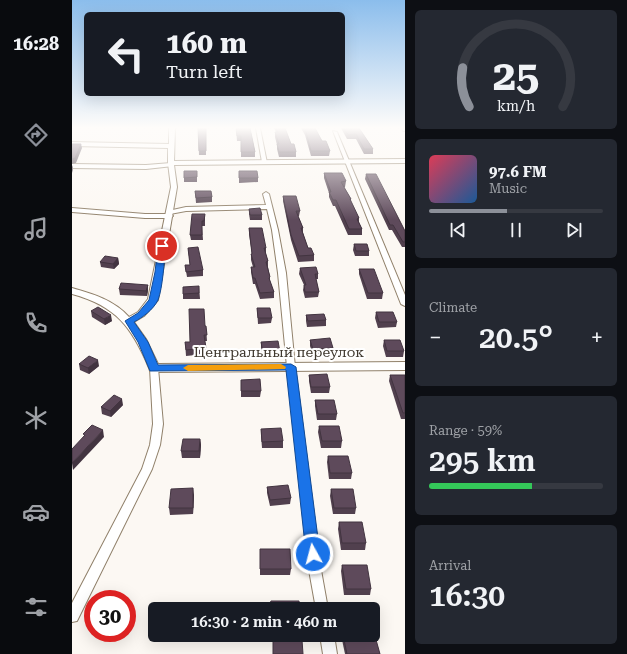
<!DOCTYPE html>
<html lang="en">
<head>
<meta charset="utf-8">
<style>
	body { margin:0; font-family:"Roboto Serif",serif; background:#242831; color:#f1f3f6; height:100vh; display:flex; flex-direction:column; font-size:15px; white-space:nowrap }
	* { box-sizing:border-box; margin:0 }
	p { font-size:13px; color:#9ea1a6 }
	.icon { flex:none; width:22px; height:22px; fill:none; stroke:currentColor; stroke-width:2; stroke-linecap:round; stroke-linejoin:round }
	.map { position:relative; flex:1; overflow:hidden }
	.drawer { display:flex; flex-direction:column; gap:10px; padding:10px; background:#0d0f14; width:222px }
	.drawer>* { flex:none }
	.guide { position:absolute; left:12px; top:12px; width:261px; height:84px; border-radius:6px; box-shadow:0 4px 16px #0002; background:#171b24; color:#f1f3f6; overflow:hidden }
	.speed { position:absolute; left:12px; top:590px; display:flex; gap:8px; font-size:20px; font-weight:700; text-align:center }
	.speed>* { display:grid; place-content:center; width:52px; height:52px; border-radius:50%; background:#171b24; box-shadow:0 4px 16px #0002; line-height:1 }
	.speed .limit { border:6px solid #d22; background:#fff; color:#111 }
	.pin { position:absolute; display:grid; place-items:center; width:34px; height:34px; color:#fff; margin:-17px; border:2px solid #fff; border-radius:50%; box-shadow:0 1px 4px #0007 }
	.me { position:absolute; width:44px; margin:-22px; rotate:353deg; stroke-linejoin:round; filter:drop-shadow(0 0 3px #0008) }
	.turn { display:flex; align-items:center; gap:14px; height:84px; padding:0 16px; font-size:18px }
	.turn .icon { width:52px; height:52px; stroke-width:2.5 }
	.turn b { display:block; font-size:28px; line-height:34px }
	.big { font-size:30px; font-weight:600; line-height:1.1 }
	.drawer .tile { flex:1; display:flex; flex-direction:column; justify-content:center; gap:6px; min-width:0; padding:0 14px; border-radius:6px; background:#242831 }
	.drawer .dial { align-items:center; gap:0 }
	.dial svg { height:104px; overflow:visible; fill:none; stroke:#363941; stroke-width:7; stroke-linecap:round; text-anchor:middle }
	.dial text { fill:#f1f3f6; stroke:none }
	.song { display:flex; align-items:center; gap:12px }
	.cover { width:48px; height:48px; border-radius:6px; background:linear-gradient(135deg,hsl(350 70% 55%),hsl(210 70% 35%)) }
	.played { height:4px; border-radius:2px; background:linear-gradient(90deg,#8c9099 45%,#363941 45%) }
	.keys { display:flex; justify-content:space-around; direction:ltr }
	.heat { display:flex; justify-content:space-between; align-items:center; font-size:22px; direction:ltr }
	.charge { height:6px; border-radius:3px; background:linear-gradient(90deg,#34c759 59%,#363941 0) }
	.trip { position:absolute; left:76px; top:602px; width:232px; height:40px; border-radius:6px; background:#171b24; box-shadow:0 4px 16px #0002; font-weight:600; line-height:40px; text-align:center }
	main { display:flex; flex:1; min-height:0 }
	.tabs { display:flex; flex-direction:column; width:72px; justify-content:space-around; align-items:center; background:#090b0e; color:#9ea1a6 }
	.tabs .icon { width:28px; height:28px }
	.tabs .on { color:#8c9099 }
	.tabs b { font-size:18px; color:#f1f3f6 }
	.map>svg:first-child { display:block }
</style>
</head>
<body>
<main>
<nav class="tabs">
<b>16:28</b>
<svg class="icon on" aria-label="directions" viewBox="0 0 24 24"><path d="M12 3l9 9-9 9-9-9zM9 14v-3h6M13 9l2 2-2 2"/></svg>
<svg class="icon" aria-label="music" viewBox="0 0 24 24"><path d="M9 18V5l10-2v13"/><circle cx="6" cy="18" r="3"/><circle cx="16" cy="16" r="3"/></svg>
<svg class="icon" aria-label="phone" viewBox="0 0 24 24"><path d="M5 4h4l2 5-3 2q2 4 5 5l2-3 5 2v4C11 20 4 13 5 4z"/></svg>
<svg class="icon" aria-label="climate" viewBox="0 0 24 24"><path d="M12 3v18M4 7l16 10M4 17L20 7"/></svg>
<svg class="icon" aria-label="car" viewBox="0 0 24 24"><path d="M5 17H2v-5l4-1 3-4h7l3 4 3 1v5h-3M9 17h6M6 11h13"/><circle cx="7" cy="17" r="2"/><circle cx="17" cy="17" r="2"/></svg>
<svg class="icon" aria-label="filters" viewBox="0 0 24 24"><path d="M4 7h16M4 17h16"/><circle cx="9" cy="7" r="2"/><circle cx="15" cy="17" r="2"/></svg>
</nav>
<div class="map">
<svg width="333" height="654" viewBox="0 0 333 654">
	<rect width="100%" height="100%" fill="#fcf8f3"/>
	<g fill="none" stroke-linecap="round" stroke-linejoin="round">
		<g stroke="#90806a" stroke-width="2">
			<g id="minor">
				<path d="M184 128H188L195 163 190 162Z"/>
				<path d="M330 128H333V131H331Z"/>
				<path d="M261 131 265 132 333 295V306L329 304Z"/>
				<path d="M99 163 101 164V166L74 169 0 168V164L74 165Z"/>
				<path d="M194 192 197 194 206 230 214 273 223 367 249 570 256 609H244L237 570 215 367 206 273 200 230 195 209 114 211 98 214 95 212 96 211 114 207 194 205 191 194Z"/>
				<path d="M0 208 73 214H98L101 216 98 218H73L0 212Z"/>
				<path d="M82 365 86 368 91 424 88 445 80 469 5 621 0 622V603L70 469 78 445 81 424 78 368Z"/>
				<path d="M248 635H262L265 654H251Z"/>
			</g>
		</g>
		<g stroke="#90806a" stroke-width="2">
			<path id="tertiary" d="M97 128H103L102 161 333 159V163L102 165 105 187 86 300 72 316 62 322 74 339 86 364 333 362V370L82 372 78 371 77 368C60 327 44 306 0 294V288C21 294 42 300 57 317L66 312 76 299 99 187 96 163V148L0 146V142L97 144Z"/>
		</g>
		<use href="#minor" fill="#fff" fill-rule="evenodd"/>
		<use href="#tertiary" fill="#fff" fill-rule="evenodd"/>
	</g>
	<g fill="#51404e">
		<path d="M126 128H134V155H127Z"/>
		<path d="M164 128H178L183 152V157H169V141H165Z"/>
		<path d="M202 128H213L219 144 224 152V157H207L205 149V145L203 137V132H204Z"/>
		<path d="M229 128H244V131L250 141 258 151 257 156H239L233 135Z"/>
		<path d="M269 128H287L301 149V154H292L284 139H275Z"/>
		<path d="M125 171V182H112V178Z"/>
		<path d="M167 171 186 178V182L167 183Z"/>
		<path d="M252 173 274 181 273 187H272L279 199V202L287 218V222L290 229V235H276L263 206H261L257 197V193L252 178Z"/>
		<path d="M294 174 333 231V247H330L320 230H317L293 179Z"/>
		<path d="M123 191 140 197V202L124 203Z"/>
		<path d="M211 196 228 211 227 216H226L231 228V233L236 248 242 255V261L226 262 219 240 211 201Z"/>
		<path d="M177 209 190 215V220H178L177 214Z"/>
		<path d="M133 214V226H130L131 240H119L118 235Z"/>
		<path d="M177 228 194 248V254L196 261V267L198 277V281L202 292V298L188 299 183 284H181L179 272V267H181L179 260V254H180L177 234Z"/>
		<path d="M282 244 297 251V256H283L281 250Z"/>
		<path d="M116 248 131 270V276L115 277 113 265H118Z"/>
		<path d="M46 258 47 264 42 269 29 267 28 262Z"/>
		<path d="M228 268 246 274V279H244L247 292 246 297 233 298 231 290 232 285 227 274Z"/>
		<path d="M287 269 311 293 310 299H295L287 274Z"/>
		<path d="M76 285V290L75 296 48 295 47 289Z"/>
		<path d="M127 286 128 299H111V294Z"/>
		<path d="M185 308 200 318 199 323 186 324Z"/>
		<path d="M19 311 40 321 33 325 20 317Z"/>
		<path d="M304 312 325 322 324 327 306 328 303 318Z"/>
		<path d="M234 315 254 320V326L235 327 234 321Z"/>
		<path d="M133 326H134L135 341H133L134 354 114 356 113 342H118Z"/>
		<path d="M238 340 261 348V354L241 355 238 346Z"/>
		<path d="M312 340 332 351 331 357H314L311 346Z"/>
		<path d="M189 342 208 352V358L191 359 189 348Z"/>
		<path d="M7 364 27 366 17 374 8 370Z"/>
		<path d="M237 375 258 387 257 393H239L237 381Z"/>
		<path d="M318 375H333V419H329L317 381Z"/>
		<path d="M169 380 189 391 188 397H169Z"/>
		<path d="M243 400 265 414 264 420H245L243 406Z"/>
		<path d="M51 405 39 417 30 414 29 407Z"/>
		<path d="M247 426 270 441 269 448H249L246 432Z"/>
		<path d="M189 429 211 441V448H190L189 435Z"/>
		<path d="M128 439 129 445 128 458H110L109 451Z"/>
		<path d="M256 456 280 473 279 479H257L255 462Z"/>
		<path d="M195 487 219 498 218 504 198 506 195 493Z"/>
		<path d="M259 489 284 508 283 514H261L258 496Z"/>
		<path d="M122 495 121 514 98 515 97 508Z"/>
		<path d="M267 522 294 543 293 550H269L266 529Z"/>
		<path d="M188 549 219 569 218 575H188Z"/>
		<path d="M270 565 299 589 298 595H272L269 571Z"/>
		<path d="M269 635H301L308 654H273Z"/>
	</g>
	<g fill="#423440">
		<path d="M9 144 10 148 4 163 0 164V159Z"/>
		<path d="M1 165V170L0 173V167Z"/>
		<path d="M46 258 47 264 42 269 41 264Z"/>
		<path d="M76 285V290L75 296 74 291Z"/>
		<path d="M39 315 40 321 33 325 32 319Z"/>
		<path d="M26 360 27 366 17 374 16 368Z"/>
		<path d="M50 399 51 405 39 417 38 411Z"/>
		<path d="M31 430 32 437 1 470 0 463Z"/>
		<path d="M128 439 129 445 128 458 127 451Z"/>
		<path d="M121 488 122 495 121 514Z"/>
	</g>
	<g fill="#5e4a5b" stroke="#423440">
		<path d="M126 128H134V151H127Z"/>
		<path d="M164 128H178L183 152H169V136H165Z"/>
		<path d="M204 128H213L219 144H222L224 152H207L205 144H207L203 132H206Z"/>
		<path d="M233 128H243L250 141H254L258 151H239Z"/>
		<path d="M272 128H287L301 149H292L284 134 276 135Z"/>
		<path d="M0 144H9L3 158 0 159Z"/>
		<path d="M112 171H125V177L112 178Z"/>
		<path d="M167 171H185L186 178H167Z"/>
		<path d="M252 173H270L274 181 269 182 279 199H278L287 218 285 219 290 229H277L264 200H261L257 192H259Z"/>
		<path d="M294 174H304L333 231V242H331L321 225H318Z"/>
		<path d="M123 191H139L140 197 124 198Z"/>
		<path d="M211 196H224L228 211H224L231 228H229L236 248H239L242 255 227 256 219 235Z"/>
		<path d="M188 208 190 215H178L177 209Z"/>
		<path d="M120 214H133L132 221H130V235H118Z"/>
		<path d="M177 228H190L194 248H192L196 261 194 262 198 277 197 278 202 292 188 293 183 278H181L179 267H183L179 254H180Z"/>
		<path d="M282 244H295L297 251H284Z"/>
		<path d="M126 247 131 270 114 272 113 265H118L116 248Z"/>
		<path d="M33 256 46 258 41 264 28 262Z"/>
		<path d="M244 267 246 274H243L247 292H233L232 285H234L228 268Z"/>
		<path d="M287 269H302L311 293H296Z"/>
		<path d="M49 283 76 285 74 291 47 289Z"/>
		<path d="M127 286V293L111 294V287Z"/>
		<path d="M26 307 39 315 32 319 19 311Z"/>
		<path d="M185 308H198L200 318H186Z"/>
		<path d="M117 309H132L133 326H134L135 335H132L134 348 114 350 113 342H118Z"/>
		<path d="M304 312H321L325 322H307Z"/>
		<path d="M252 314 254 320 236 321 234 315Z"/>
		<path d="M258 338 261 348 241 349 238 340Z"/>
		<path d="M312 340H328L332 351H315Z"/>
		<path d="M206 341 208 352 191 353 189 342Z"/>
		<path d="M17 356 26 360 16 368 7 364Z"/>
		<path d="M255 374 258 387H239L237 375Z"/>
		<path d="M318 375H333V413H331Z"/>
		<path d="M188 379 189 391H169V380Z"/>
		<path d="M42 395 50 399 38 411 29 407Z"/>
		<path d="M243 400H262L265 414H246Z"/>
		<path d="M20 425 31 430 0 463V449L13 435 11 434Z"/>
		<path d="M247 426H267L270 441H250Z"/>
		<path d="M209 428 211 441 190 442 189 429Z"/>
		<path d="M111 439H128L127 451H109Z"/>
		<path d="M256 456H276L280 473H258Z"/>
		<path d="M216 485 219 498 198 500 195 487Z"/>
		<path d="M121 488V508H97L99 489Z"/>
		<path d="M259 489H281L284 508H262Z"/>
		<path d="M267 522H290L294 543H270Z"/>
		<path d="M188 549H218L219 569H188Z"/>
		<path d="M270 565H295L299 589H274Z"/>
		<path d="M199 601H227L228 609H195Z"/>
		<path d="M301 629 308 654H275L271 635H301Z"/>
		<path d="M201 640H230L231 654H201Z"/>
	</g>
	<linearGradient id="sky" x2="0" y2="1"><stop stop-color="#8bbdec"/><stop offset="0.58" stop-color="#fefcfa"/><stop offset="1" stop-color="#fefcfa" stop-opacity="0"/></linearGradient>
	<rect width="333" height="220" fill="url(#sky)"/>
	<path fill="#1a73e8" stroke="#114b97" d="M90 244 94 246C92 261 91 287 86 300 81 310 71 317 62 322L76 342 86 365 219 364 224 367 248 554 246 558 241 560 236 558 234 554 214 370 78 371 66 342 53 321 66 313 77 300 83 272 86 246Z"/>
	<path fill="#f59e0b" d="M209 364 214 367 213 369 116 371 111 368 116 365Z"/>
	<g text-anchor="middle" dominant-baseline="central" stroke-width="4" stroke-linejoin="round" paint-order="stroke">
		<g font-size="14" fill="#3e372d" stroke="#fff">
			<text x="207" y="352">Центральный переулок</text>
		</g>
	</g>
</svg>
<div class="speed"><div class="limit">30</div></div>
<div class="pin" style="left:90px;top:246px;background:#d93025"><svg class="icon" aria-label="arrive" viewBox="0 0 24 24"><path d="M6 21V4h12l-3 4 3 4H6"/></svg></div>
<svg class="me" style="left:241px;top:554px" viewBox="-20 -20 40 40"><circle r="17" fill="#1a73e8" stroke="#fff" stroke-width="3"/><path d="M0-11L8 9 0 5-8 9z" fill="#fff"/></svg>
<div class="trip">16:30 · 2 min · 460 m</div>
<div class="guide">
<div class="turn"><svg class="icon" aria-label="left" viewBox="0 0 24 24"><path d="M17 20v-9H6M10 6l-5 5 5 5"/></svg><div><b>160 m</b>Turn left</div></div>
</div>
</div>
<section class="drawer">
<div class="tile dial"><svg viewBox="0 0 100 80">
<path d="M14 69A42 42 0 1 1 86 69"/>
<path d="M14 69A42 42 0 0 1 9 39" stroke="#8c9099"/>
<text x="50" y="56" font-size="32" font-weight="700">25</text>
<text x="50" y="72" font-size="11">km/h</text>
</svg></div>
<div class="tile">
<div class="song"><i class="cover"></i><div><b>97.6 FM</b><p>Music</p></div></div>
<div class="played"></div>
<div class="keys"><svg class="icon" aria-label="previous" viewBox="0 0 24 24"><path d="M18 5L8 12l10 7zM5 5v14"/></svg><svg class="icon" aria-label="pause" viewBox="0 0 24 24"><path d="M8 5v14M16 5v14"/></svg><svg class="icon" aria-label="next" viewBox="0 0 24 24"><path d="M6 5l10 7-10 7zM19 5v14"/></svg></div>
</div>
<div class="tile"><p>Climate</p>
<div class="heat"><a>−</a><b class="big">20.5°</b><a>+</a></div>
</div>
<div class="tile"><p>Range · 59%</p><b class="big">295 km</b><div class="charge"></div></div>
<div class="tile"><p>Arrival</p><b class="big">16:30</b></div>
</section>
</main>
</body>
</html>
